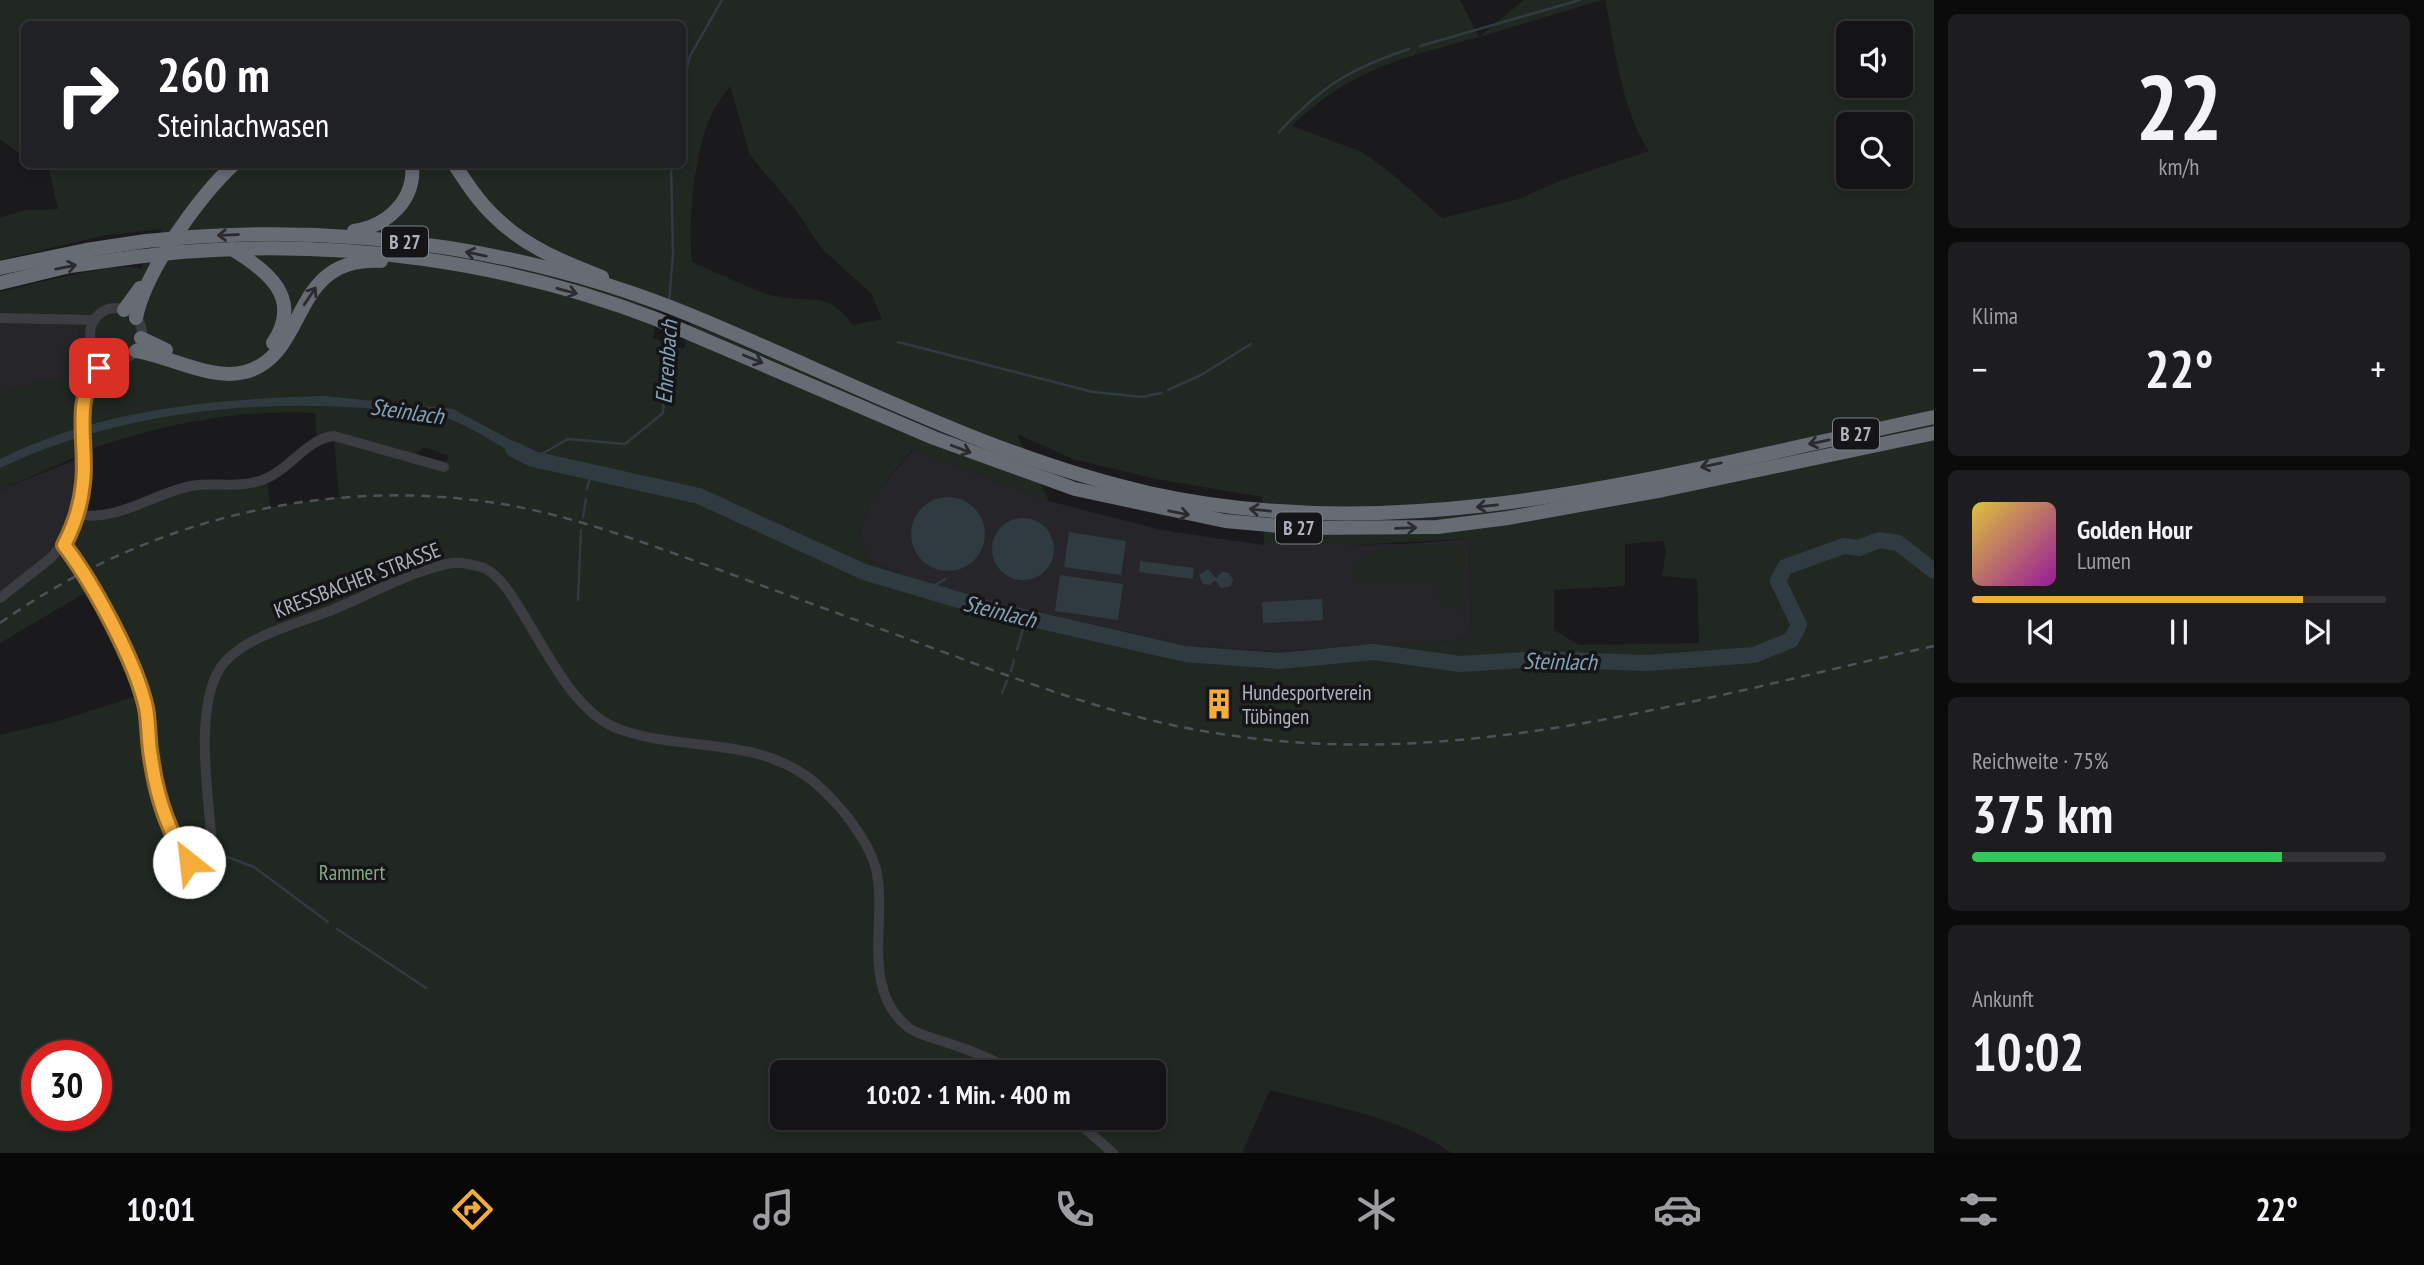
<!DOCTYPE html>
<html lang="de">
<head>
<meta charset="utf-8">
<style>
	body { margin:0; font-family:"PT Sans Narrow",sans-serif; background:#1d1d1f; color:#f1f3f6; height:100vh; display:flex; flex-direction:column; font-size:26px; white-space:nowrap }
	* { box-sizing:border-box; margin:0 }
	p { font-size:23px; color:#9d9ea1 }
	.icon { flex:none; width:38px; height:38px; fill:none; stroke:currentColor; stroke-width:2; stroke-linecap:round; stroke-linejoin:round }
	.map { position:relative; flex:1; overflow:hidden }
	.drawer { display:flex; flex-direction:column; gap:14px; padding:14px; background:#0b0b0c; width:490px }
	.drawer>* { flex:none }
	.guide { position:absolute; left:21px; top:21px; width:665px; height:147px; border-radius:10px; box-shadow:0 4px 10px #0003,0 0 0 2px #333335; background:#202124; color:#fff; overflow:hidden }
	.fabs { position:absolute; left:1836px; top:21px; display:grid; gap:14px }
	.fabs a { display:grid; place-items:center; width:77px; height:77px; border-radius:10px; background:#141416; box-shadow:0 4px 10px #0003,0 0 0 2px #333335; font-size:35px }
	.speed { position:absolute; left:21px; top:1040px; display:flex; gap:14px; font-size:35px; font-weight:700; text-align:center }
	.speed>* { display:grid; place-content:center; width:91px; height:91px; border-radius:50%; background:#141416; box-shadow:0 4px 10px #0003,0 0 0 2px #333335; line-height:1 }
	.speed .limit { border:10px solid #d22; background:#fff; color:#111 }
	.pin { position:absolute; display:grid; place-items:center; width:60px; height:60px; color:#fff; margin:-30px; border-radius:14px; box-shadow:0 4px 10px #0006 }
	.me { position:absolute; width:77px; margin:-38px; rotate:331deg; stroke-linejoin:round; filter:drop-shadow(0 0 5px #0008) }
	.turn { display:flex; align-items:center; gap:24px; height:147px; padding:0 21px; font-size:32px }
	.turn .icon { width:91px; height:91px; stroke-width:2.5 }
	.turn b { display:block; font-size:49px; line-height:60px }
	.big { font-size:52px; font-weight:600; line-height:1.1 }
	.drawer .widget { flex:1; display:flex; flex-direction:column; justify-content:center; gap:10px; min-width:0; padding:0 24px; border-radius:10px; background:#1d1d1f }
	.drawer .dial { align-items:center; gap:0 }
	.dial b { font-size:91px; line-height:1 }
	.song { display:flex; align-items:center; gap:21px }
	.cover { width:84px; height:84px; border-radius:10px; background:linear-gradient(135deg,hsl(50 70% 55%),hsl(300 70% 35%)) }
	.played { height:7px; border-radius:4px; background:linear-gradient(90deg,#f5ac3a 80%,#333335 80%) }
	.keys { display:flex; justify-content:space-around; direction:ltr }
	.heat { display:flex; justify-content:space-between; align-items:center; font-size:38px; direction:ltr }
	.charge { height:10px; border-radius:5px; background:linear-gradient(90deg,#34c759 75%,#333335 0) }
	.trip { position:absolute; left:770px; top:1060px; width:396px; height:70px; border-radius:10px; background:#141416; box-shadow:0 4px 10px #0003,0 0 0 2px #333335; font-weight:600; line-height:70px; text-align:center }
	.tabs { display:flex; height:112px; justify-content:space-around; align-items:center; background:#080809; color:#9d9ea1 }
	.tabs .icon { width:49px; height:49px }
	.tabs .selected { color:#f5ac3a }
	.tabs b { font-size:32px; color:#f1f3f6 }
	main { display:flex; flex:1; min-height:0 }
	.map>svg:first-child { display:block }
</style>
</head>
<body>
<main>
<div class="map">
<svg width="1934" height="1153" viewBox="0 0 1934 1153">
	<rect width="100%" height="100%" fill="#1a1a1d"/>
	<g fill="#26262a">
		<path d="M0 318 63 321 80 329 73 379 42 381 0 393Z"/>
		<path d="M913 450 1049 501 1161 530 1264 545 1405 544 1469 539 1471 639 1278 651 1190 646 988 601 902 575 867 559 859 532 874 496Z"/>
		<path d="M85 456 84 481 63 545 0 598V490Z"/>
	</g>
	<g fill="#202821" fill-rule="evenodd">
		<path d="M0 0H1460L1479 37 1524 0H1602C1561 12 1520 25 1479 37 1403 58 1350 69 1292 126L1362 152 1391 173 1442 218 1519 199 1559 181 1649 151C1621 109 1616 50 1605 0H1934V1153H1452C1400 1117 1331 1106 1270 1090L1242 1153H0V735L55 722 140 695 127 658 90 590 0 643V598L52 557 77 514 85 516 190 486 267 479 270 507 339 497 334 437 317 440 315 413C229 410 165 424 84 451L76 457 0 490V393L42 381 72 379 80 329 63 321 0 318V292C27 286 119 260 141 269L162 229 102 236 0 260V218L24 210 58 209 48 165 682 164V24H24V153L20 154 0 139ZM1848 33H1900V86H1848ZM730 86 750 155 795 209 822 249 871 293 882 319 853 325C826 286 804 306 767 294 741 285 716 272 692 262 688 222 694 150 712 114 716 104 724 95 730 86ZM1848 124H1900V177H1848ZM659 299 692 316 684 349 653 338ZM1017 434 1073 459 1156 479 1262 497 1264 545H1348L1469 539 1471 639 1278 651 1190 646 988 601 902 575 867 559 859 532 874 496 912 450 1049 501ZM424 447 449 456 444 467 413 457ZM1663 541 1666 550 1662 576 1697 579 1699 643 1579 645 1554 630V590L1625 586V544ZM37 1055H96V1115H37ZM782 1073H1153V1118H782Z"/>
		<path d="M1458 545 1465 549 1463 609 1441 607 1437 584H1359L1354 576 1353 564C1377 542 1426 546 1458 545Z"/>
	</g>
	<g fill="#303b41">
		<path d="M324 396 453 409 535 453 528 462C506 450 466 423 443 417 418 411 390 410 364 408 241 399 112 415 0 468V459C101 409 212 399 324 396Z"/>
		<circle cx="948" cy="534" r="37"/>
		<circle cx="1023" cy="549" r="31"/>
		<path d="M1069 532 1126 541 1121 575 1064 567Z"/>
		<path d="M1140 561 1194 568 1193 579 1139 572Z"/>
		<path d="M1208 569 1216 578 1222 572 1229 573 1233 580 1231 586 1221 588 1215 580 1210 585 1203 584 1199 575Z"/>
		<path d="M1060 575 1123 584 1118 620 1055 611Z"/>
		<path d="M1322 599 1323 620 1263 623 1262 602Z"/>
	</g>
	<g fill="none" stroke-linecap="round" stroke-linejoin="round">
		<g stroke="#303b41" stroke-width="2.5">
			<path d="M1420 46 1580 0"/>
			<path d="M682 88 690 56 722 0"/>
			<path d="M1279 132C1322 86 1349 69 1409 49"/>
			<path d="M669 301 673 254 671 164"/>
			<path d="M898 342 1093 392 1142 397 1161 393"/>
			<path d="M1168 390 1201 375 1251 344"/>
			<path d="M533 459 568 439 625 444 663 413 667 329"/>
			<path d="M587 489 592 470"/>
			<path d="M583 517 586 499"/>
			<path d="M926 591 945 579"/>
			<path d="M578 600 581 530"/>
			<path d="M1017 650 1026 618"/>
			<path d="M1011 671 1014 660"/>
			<path d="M1002 693 1007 681"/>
			<path d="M222 855 254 867 328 922"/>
			<path d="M337 929 426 988"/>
		</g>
		<path stroke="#303b41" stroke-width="16" d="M513 449 533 459 699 496 864 572 993 610 1185 654 1279 661 1374 652 1460 664 1538 659 1647 663 1754 655 1791 640 1799 625 1778 581 1785 567 1844 546 1859 548 1879 540 1898 543 1934 571"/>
		<g stroke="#3b3d42" stroke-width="10">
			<circle cx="116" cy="334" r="26"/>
			<path d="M0 318 94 320"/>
			<path d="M85 397 96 371 109 359"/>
			<path d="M77 514C116 523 154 493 191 486 216 482 244 489 267 478 291 468 308 438 334 436L444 467"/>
			<path d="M63 545C94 584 134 659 146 707 149 722 148 739 150 755 154 786 170 847 195 867L208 863 213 856C210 806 193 714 219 670 226 658 241 647 253 641 277 628 306 620 332 610 371 594 410 571 452 563 460 562 476 565 484 568 499 575 510 592 518 606 542 643 572 709 614 727 681 755 761 731 822 789 842 808 869 841 876 869 888 920 859 989 909 1028 919 1035 934 1038 945 1042 970 1050 994 1059 1016 1073"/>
			<path d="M0 598 52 557 70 534 84 481 82 382 96 350"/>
			<path d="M1073 1118 1113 1153"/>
		</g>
		<g stroke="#676b73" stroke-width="14">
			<path d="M454 164C466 182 478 201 494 216 524 246 563 262 602 277"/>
			<path d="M354 231C386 226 416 201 412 164"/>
			<path d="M191 237C361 225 537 251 695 317 845 379 990 457 1149 493 1414 552 1676 471 1934 417"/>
			<path d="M232 249C268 271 303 298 273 343"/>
			<path d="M181 252C341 239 506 261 656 319L934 438 1075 489 1225 521 1301 528 1437 527 1508 518 1663 490 1934 433"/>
			<path d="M0 268 86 250 146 241"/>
			<path d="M0 283 70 266 135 257"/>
			<path d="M124 310 140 288"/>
			<path d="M136 318C145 271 199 197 234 164"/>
			<path d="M141 338 166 350"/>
			<path d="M136 351C170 356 211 381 245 372 310 355 288 256 381 261"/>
		</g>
		<path stroke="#4e5157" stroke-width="2.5" stroke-dasharray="9 7" stroke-linecap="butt" d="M0 623C147 519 330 474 508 505 581 518 650 545 720 570 792 597 865 623 938 650 1033 685 1127 721 1228 735 1467 771 1702 697 1934 646"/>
		<g stroke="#676b73" stroke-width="14">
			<path d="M146 241 191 237"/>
			<path d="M135 257 181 252"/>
		</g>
	</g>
	<defs><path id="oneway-shaft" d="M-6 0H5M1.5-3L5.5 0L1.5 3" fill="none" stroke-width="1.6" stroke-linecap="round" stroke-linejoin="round" transform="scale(1.75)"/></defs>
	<g stroke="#2a2a2f">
		<use href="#oneway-shaft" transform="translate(228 235) rotate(178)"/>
		<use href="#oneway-shaft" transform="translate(476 254) rotate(-168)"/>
		<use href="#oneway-shaft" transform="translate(66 267) rotate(-11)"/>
		<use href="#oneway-shaft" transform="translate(567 291) rotate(15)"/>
		<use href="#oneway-shaft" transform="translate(310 296) rotate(-56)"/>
		<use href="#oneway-shaft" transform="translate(753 359) rotate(22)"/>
		<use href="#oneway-shaft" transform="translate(1819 442) rotate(168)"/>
		<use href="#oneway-shaft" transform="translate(961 449) rotate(21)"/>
		<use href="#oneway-shaft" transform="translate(1711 465) rotate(168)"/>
		<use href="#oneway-shaft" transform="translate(1487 506) rotate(174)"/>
		<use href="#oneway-shaft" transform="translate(1260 510) rotate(-174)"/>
		<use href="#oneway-shaft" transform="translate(1179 513) rotate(11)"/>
		<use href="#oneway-shaft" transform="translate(1406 528) rotate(-2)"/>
	</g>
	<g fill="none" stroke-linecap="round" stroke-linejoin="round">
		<g stroke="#9f7026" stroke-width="18">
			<path id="route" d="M99 368C71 400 88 445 83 483 81 505 74 526 64 545 93 583 136 662 146 708 149 724 148 741 151 757 156 793 168 832 189 862"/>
		</g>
		<use href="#route" stroke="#f5ac3a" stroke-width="12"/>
	</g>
	<defs>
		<g id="building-bare" transform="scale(2.415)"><path d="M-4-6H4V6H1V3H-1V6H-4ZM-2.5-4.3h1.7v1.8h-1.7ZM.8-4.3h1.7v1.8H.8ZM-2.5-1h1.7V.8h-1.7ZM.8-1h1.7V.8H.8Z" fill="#f5ac3a" stroke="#151518" stroke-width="2.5" paint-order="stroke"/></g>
	</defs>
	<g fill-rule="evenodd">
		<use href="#building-bare" x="1219" y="704"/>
	</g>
	<g text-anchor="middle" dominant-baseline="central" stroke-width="7" stroke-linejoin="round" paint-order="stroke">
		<g fill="#151518" stroke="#7f838b" stroke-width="2">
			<rect x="382" y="226.5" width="46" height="31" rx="5"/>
			<rect x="1833" y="418.5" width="46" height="31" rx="5"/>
			<rect x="1276" y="512.5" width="46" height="31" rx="5"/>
		</g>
		<g font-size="19" font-weight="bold" fill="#adb2bc">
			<text x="405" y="242">B 27</text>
			<text x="1856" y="434">B 27</text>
			<text x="1299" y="528">B 27</text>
		</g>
		<g font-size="21" fill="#adb2bc" stroke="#151518">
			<text transform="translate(357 580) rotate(-21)">KRESSBACHER STRASSE</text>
		</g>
		<g font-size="21" fill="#adb2bc" stroke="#151518" text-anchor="start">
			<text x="1242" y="692">Hundesportverein<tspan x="1242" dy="24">Tübingen</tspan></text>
		</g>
		<g font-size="21" fill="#84a784" stroke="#151518">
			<text x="352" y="872">Rammert</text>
		</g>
		<g font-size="23" font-style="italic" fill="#84a2b7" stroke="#151518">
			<text transform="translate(666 362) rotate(-86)">Ehrenbach</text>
			<text transform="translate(407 411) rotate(8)">Steinlach</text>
			<text transform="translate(1000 611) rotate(14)">Steinlach</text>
			<text transform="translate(1560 661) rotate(1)">Steinlach</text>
		</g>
	</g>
</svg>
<div class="fabs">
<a><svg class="icon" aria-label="sound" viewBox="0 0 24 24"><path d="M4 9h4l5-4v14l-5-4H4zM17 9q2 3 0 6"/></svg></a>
<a><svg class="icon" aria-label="search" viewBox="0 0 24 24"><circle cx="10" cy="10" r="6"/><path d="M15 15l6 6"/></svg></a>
</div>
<div class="speed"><div class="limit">30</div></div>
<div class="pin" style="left:99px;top:368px;background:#d93025"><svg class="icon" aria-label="arrive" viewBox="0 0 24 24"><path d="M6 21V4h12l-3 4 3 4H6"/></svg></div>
<svg class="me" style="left:189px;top:862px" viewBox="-20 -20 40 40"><circle r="19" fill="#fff"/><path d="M0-13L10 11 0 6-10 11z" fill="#f5ac3a"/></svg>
<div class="trip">10:02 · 1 Min. · 400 m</div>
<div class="guide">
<div class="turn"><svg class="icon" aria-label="right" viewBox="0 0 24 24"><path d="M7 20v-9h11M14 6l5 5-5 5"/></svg><div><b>260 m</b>Steinlachwasen</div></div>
</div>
</div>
<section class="drawer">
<div class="widget dial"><b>22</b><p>km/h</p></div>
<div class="widget"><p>Klima</p>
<div class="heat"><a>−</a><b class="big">22°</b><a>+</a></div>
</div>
<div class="widget">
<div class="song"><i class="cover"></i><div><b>Golden Hour</b><p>Lumen</p></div></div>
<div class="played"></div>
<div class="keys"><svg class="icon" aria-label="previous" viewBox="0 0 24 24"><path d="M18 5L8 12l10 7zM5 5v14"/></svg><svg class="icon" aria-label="pause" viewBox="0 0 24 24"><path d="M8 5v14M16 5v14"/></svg><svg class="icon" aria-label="next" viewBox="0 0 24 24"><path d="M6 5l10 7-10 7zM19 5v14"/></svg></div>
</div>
<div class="widget"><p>Reichweite · 75%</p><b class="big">375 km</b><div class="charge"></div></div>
<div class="widget"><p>Ankunft</p><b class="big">10:02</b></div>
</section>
</main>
<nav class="tabs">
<b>10:01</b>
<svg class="icon selected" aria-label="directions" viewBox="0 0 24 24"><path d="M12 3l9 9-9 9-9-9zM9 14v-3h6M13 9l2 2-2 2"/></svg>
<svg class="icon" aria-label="music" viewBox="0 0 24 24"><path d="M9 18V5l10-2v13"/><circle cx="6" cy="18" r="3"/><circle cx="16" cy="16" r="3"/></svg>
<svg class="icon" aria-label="phone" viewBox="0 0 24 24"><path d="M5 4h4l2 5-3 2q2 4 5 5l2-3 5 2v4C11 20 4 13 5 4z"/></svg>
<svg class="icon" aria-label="climate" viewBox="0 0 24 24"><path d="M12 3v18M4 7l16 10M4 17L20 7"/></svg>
<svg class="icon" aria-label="car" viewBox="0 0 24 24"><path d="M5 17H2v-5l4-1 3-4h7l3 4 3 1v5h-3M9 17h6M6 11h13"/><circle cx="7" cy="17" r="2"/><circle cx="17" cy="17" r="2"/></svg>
<svg class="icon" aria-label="filters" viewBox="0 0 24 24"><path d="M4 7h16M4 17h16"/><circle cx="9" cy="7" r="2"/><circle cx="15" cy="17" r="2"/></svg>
<b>22°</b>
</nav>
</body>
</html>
